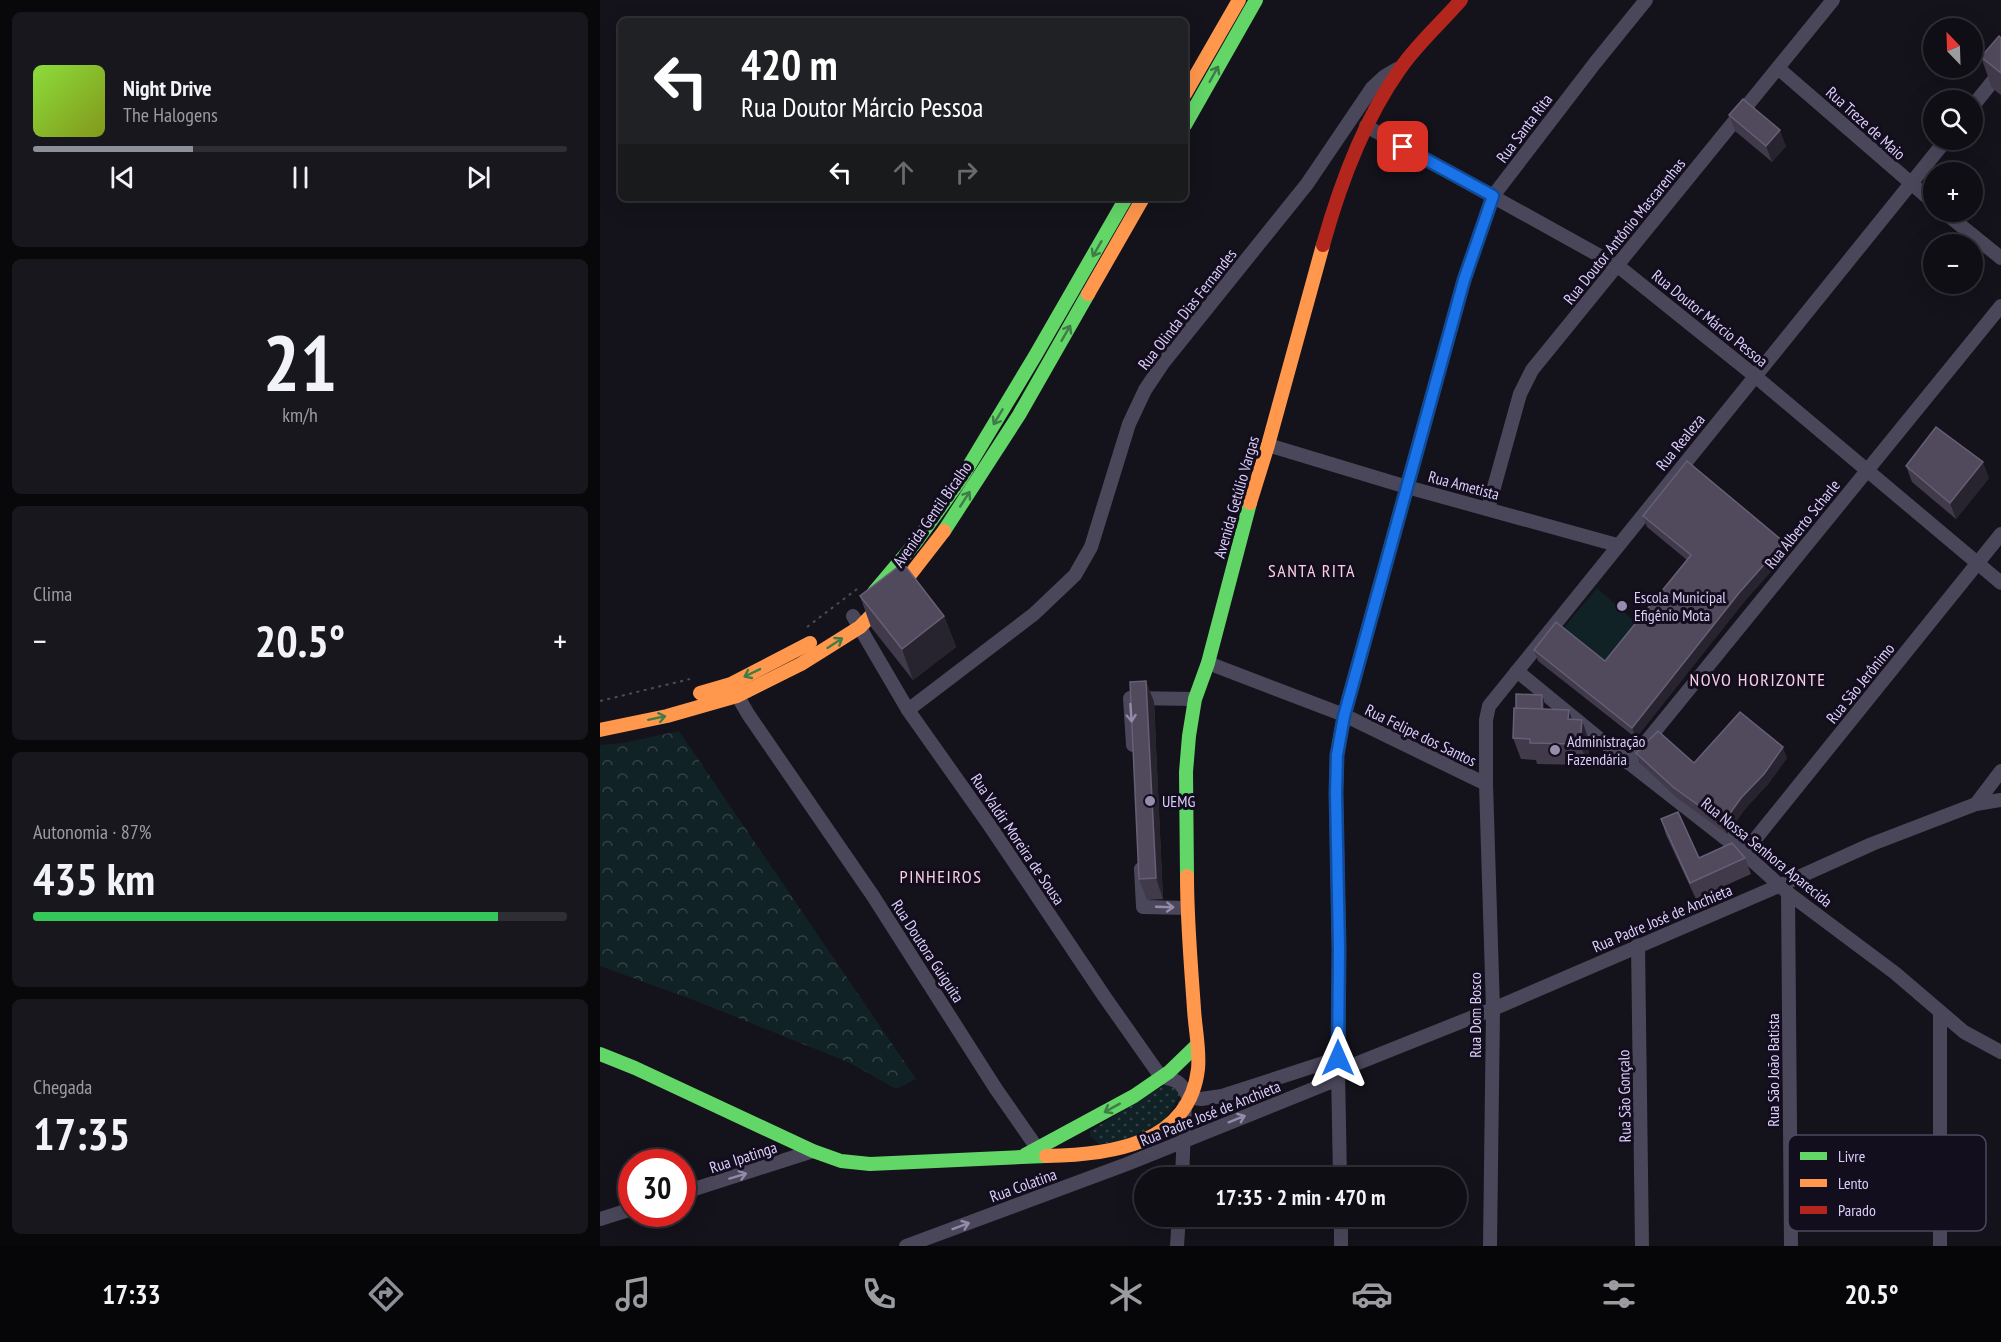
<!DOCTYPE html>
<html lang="pt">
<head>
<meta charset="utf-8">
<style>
	body { margin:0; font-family:"PT Sans Narrow",sans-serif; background:#18171d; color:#f1f3f6; height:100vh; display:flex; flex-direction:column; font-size:22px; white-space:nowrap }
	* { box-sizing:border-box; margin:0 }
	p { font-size:20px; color:#9b9ca0 }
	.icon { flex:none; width:33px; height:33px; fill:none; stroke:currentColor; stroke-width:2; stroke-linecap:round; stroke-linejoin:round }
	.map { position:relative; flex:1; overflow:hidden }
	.details { display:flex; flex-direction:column; gap:12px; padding:12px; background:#08080b; width:600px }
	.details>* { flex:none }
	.hud { position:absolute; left:18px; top:18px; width:570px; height:183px; border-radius:9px; box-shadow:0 6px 24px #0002,0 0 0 2px #2f2e34; background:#202124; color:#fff; overflow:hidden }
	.needle { width:39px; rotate:337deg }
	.tools { position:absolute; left:1323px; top:18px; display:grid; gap:12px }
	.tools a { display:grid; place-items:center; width:60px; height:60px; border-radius:50%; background:#0f0e14; box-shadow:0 6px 24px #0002,0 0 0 2px #2f2e34; font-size:30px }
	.speed { position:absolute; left:18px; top:1149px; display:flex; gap:12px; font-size:30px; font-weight:700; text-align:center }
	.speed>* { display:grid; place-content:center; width:78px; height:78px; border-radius:50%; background:#0f0e14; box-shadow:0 6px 24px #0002,0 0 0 2px #2f2e34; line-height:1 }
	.speed .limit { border:9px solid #d22; background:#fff; color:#111 }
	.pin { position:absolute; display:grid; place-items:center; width:51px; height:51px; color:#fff; margin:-26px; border-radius:12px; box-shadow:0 3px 9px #0006 }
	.me { position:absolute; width:66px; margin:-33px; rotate:0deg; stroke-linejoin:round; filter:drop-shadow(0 0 4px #0008) }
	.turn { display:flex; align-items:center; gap:21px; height:126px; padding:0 24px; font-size:27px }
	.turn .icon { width:78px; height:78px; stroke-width:2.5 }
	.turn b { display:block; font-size:42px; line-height:51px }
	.lanes { display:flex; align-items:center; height:57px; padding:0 24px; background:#0003; justify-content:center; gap:30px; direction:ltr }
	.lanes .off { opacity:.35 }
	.big { font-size:45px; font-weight:800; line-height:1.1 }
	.details .widget { flex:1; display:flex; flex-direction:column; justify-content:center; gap:9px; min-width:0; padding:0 21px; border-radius:9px; background:#18171d }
	.details .dial { align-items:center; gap:0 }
	.dial b { font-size:78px; line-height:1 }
	.song { display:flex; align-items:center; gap:18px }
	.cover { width:72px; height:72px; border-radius:9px; background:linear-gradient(135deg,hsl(90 70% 55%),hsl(70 70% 35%)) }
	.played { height:6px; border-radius:3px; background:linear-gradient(90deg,#8c9099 30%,#2f2e34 30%) }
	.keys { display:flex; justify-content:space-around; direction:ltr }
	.heat { display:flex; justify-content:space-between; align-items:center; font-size:33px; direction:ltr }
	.charge { height:9px; border-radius:4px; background:linear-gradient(90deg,#34c759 87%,#2f2e34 0) }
	.trip { position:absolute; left:534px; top:1167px; width:333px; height:60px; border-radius:30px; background:#0f0e14; box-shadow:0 6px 24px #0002,0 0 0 2px #2f2e34; font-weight:800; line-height:60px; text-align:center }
	.dock { display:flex; height:96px; justify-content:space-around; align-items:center; background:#060608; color:#9b9ca0 }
	.dock .icon { width:42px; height:42px }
	.dock .on { color:#8c9099 }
	.dock b { font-size:27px; color:#f1f3f6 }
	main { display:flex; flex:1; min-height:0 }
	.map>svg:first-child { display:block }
</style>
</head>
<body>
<main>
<section class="details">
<div class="widget">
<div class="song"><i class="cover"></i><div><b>Night Drive</b><p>The Halogens</p></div></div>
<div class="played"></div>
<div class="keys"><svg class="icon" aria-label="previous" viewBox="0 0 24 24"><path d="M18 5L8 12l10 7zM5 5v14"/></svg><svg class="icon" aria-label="pause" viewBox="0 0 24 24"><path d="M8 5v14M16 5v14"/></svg><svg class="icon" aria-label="next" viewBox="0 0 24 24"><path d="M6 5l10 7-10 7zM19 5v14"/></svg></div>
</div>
<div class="widget dial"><b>21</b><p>km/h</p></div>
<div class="widget"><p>Clima</p>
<div class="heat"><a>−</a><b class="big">20.5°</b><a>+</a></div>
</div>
<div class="widget"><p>Autonomia · 87%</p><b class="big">435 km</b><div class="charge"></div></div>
<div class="widget"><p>Chegada</p><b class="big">17:35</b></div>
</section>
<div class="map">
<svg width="1401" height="1246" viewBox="0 0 1401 1246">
	<defs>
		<pattern id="green-dots" width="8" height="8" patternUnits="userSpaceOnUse" patternTransform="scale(1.5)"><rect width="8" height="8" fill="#112226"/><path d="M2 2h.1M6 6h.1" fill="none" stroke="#334146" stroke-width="1.8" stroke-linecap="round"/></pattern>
		<pattern id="forest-crowns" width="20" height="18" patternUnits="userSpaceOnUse" patternTransform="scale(1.5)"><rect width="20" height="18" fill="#112226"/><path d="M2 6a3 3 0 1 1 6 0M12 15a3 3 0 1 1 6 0" fill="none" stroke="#334146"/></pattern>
	</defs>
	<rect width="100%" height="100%" fill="#14121a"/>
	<path fill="url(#green-dots)" d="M568 1083 576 1088 580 1095 565 1120 529 1140 499 1144 490 1136V1131Z"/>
	<path fill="url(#forest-crowns)" d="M79 731 316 1079 296 1089 250 1063 96 1001 0 966V745L23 743Z"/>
	<path fill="#112226" d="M997 588 1043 629 1008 672 960 632Z"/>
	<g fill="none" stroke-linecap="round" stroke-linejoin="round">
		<g stroke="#464e5b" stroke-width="2" stroke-dasharray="3 4.5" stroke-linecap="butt">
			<path d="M207 627 257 589"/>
			<path d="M0 701 90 679"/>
		</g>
		<g stroke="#4b475b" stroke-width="14">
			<path d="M1178 68 1334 203"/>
			<path d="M1372 107 1401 71"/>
			<path d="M766 126 1018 266 1155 376 1401 583"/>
			<path d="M1344 212 1401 258"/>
			<path d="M668 445 807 487 1017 545"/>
			<path d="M888 509 920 394 932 370 1233 0"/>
			<path d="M253 616 308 710 390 826 504 996 561 1077C577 1079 582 1083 588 1097L601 1099 622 1096 739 1058"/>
			<path d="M608 663 744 715 886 784"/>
			<path d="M917 671 1029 763 1144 853 1188 893 1295 973 1364 1032 1401 1052"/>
			<path d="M133 688 148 714 273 896 396 1089 442 1155"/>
			<path d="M308 710 434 614 475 575 491 547 529 424 545 390 563 363 707 184 772 88 785 76 797 69"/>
			<path d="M533 745 530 698 595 699"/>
			<path d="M1029 763 1401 306"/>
			<path d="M1376 804 1401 771"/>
			<path d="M1144 853 1401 534"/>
			<path d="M541 869 543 907 587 908"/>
			<path d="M1188 893 1191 1246"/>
			<path d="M1038 945 1042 1246"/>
			<path d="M738 1071 893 1009 1181 885 1272 844 1376 804 1401 800"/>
			<path d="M582 1178 585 1105"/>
			<path d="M740 1178 738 1071 739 949 736 793 737 755 744 715 864 280 893 196 995 63 1046 0"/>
			<path d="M82 1193 213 1151"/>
			<path d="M741 1216V1246"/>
			<path d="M0 1219 32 1209"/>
			<path d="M306 1246 527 1164 738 1079"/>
			<path d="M577 1246 579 1216"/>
			<path d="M890 1246 893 1009 886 784V720L889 706 1346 140"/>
			<path d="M1340 1246V1012"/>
		</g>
		<g stroke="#63d668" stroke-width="14">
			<path d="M585 125 656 0"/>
			<path d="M344 531 419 415 488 294"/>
			<path d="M274 592 316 542 361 479 435 356 526 198"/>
			<path d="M587 876 586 772 589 736 595 699 608 663 650 503"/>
			<path d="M0 1054 35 1068 213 1151 241 1161 270 1164 446 1156"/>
			<path d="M425 1155 534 1096 569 1072 597 1045"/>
		</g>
		<g stroke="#ff974d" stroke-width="14">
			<path d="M585 94 639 0"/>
			<path d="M488 294 543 198"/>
			<path d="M650 503 668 445 723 245"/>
			<path d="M100 693 131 684 210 643"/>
			<path d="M0 730 67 716 137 696 201 664 260 627 306 580 344 531"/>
			<path d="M446 1156C507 1155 589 1146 598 1069 600 1050 595 1028 594 1009 591 965 587 921 587 876"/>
		</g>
		<path stroke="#b3261e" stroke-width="14" d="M723 245C740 184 763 121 800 69 816 45 842 22 861 0"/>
	</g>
	<g fill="#403a4a">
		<path d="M1401 38V95L1392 88 1381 57Z"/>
		<path d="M1129 115 1186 146 1172 162 1135 131Z"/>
		<path d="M1306 466 1389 478 1356 519 1312 482Z"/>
		<path d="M1043 516 1184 542 1188 552 1143 603 1036 738 938 661 934 650 1005 661 1087 560 1047 527Z"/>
		<path d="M260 596 344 616 356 647 313 680 271 627Z"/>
		<path d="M546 681 554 702 563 899 547 900 539 879Z"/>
		<path d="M944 700V710L972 720H982L989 741 988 765 937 764 936 760 921 759 913 738Z"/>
		<path d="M1036 753 1094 763 1187 758 1168 784 1145 809 1127 834 1077 798 1040 763Z"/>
		<path d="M1061 819 1099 858H1145L1151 874 1096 899 1066 835Z"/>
	</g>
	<g fill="#27232f">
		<path d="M1180 130 1186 146 1172 162 1166 146Z"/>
		<path d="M1383 462 1389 478 1356 519 1350 503Z"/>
		<path d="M1184 542 1188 552 1143 603 1036 738 1032 728 1139 593Z"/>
		<path d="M344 616 356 647 313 680 302 649Z"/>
		<path d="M546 681 554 702 563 899 556 878Z"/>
		<path d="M942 695 944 700 943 726 941 720Z"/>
		<path d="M969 710 976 732 968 719Z"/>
		<path d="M982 720 989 741 988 765 980 744Z"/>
		<path d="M1183 747 1187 758 1168 784 1145 809 1127 834 1123 823 1141 798Z"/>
	</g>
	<g fill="#514a5d" stroke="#665f76" stroke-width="1.5">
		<path d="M1399 36 1401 38V73L1381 57Z"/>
		<path d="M1143 99 1180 130 1166 146 1129 115Z"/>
		<path d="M1336 427 1383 462 1350 503 1306 466Z"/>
		<path d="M1087 461 1184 542 1139 593 1032 728 934 650 956 622 1005 661 1091 555 1043 516Z"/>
		<path d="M303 563 344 616 302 649 260 596Z"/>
		<path d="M546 681 556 878 539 879 530 682Z"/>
		<path d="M916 694 942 695V709H916Z"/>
		<path d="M914 708 969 710 968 719 982 720 980 744 930 743V739L913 738Z"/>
		<path d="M1140 712 1183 747 1164 774 1141 798 1123 823 1073 787 1036 753 1058 731 1094 763Z"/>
		<path d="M1078 812 1099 858 1132 843 1145 858 1090 883 1061 819Z"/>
	</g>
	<defs><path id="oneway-shaft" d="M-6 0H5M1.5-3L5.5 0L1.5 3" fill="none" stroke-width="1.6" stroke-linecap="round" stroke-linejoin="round" transform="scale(1.5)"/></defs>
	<g stroke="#3f7c47">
		<use href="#oneway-shaft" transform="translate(614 74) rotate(-61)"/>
		<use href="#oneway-shaft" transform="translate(497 249) rotate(120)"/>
		<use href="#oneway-shaft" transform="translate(466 333) rotate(-60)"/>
		<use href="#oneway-shaft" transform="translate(398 417) rotate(121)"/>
		<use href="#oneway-shaft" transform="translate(365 499) rotate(-57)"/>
		<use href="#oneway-shaft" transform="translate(235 643) rotate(-33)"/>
		<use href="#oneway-shaft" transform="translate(152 673) rotate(154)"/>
		<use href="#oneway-shaft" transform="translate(57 718) rotate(-12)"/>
		<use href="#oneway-shaft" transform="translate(512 1108) rotate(151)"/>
	</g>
	<g stroke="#948aab">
		<use href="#oneway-shaft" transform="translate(531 713) rotate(86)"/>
		<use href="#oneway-shaft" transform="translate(565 907) rotate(2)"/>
		<use href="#oneway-shaft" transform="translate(637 1119) rotate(-22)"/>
		<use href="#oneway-shaft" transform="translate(138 1176) rotate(-17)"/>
		<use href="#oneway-shaft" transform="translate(361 1226) rotate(-20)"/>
	</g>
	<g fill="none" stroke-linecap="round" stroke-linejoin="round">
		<g stroke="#114b97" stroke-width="15">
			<path id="route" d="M738 1058 739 949 736 793 737 755 744 716 864 280 893 196 803 147"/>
		</g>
		<use href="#route" stroke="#1a73e8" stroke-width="10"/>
	</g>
	<g fill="#968cac" stroke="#130e1e" stroke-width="2">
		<circle cx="1022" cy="606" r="6"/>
		<circle cx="955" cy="750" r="6"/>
		<circle cx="550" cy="801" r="6"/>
	</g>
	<g text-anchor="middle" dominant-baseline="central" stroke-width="6" stroke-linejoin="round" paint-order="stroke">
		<g font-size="16" fill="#dccefb" stroke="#130e1e">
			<text transform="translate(1266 123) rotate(42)">Rua Treze de Maio</text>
			<text transform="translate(924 128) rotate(-53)">Rua Santa Rita</text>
			<text transform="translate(1024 231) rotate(-51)">Rua Doutor Antônio Mascarenhas</text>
			<text transform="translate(587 309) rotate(-52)">Rua Olinda Dias Fernandes</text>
			<text transform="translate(1110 318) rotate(39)">Rua Doutor Márcio Pessoa</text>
			<text transform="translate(1080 442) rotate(-51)">Rua Realeza</text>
			<text transform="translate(864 485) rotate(15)">Rua Ametista</text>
			<text transform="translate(636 497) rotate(-74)">Avenida Getúlio Vargas</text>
			<text transform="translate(332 514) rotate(-55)">Avenida Gentil Bicalho</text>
			<text transform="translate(1202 524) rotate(-51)">Rua Alberto Scharle</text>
			<text transform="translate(1260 683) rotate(-51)">Rua São Jerônimo</text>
			<text transform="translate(821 735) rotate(26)">Rua Felipe dos Santos</text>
			<text transform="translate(418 839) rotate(56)">Rua Valdir Moreira de Sousa</text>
			<text transform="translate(1167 852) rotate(39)">Rua Nossa Senhora Aparecida</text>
			<text transform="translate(1062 918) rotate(-23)">Rua Padre José de Anchieta</text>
			<text transform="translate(328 951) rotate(57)">Rua Doutora Guiguita</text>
			<text transform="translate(875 1015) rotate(-90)">Rua Dom Bosco</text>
			<text transform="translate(1173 1070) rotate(-90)">Rua São João Batista</text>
			<text transform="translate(1024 1096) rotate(-91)">Rua São Gonçalo</text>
			<text transform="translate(610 1113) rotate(-22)">Rua Padre José de Anchieta</text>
			<text transform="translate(143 1157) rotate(-18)">Rua Ipatinga</text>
			<text transform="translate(423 1185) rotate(-20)">Rua Colatina</text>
		</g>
		<g font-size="16" fill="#dccefb" stroke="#130e1e" text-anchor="start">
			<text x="1034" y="597">Escola Municipal<tspan x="1034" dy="18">Efigênio Mota</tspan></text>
			<text x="967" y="741">Administração<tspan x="967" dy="18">Fazendária</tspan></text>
			<text x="562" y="801">UEMG</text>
		</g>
		<g font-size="18" letter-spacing="1.5" fill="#fcd0e4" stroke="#130e1e">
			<text x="712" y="570">SANTA RITA</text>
			<text x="1158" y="679">NOVO HORIZONTE</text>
			<text x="341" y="876">PINHEIROS</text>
		</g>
	</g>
	<rect x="1188" y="1135" width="198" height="96" rx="9" fill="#130e1e" stroke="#4f4860" stroke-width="1.5"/>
	<rect x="1200" y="1152" width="27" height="8" fill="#63d668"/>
	<rect x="1200" y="1179" width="27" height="8" fill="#ff974d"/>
	<rect x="1200" y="1206" width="27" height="8" fill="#b3261e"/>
	<g font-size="16" fill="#dccefb">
		<text x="1238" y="1162">Livre</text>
		<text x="1238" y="1189">Lento</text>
		<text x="1238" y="1216">Parado</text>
	</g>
</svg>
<div class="tools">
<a><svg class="needle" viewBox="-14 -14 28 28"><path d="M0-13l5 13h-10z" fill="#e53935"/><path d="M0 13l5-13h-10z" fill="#9b9ca0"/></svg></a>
<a><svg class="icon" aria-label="search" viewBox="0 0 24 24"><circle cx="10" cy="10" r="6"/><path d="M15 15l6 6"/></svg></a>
<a>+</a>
<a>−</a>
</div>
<div class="speed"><div class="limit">30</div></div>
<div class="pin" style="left:803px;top:147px;background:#d93025"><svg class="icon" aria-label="arrive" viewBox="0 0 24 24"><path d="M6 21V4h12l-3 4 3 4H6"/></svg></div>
<svg class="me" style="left:738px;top:1058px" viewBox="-20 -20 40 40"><path d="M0-17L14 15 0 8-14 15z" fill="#1a73e8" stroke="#fff" stroke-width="4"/></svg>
<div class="trip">17:35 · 2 min · 470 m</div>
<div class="hud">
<div class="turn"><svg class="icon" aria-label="left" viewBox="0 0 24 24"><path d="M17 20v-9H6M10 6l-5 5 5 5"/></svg><div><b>420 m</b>Rua Doutor Márcio Pessoa</div></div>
<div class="lanes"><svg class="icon" aria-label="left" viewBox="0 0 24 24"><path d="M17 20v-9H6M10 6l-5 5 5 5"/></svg><svg class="icon off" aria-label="ahead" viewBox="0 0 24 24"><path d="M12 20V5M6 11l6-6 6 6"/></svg><svg class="icon off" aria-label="right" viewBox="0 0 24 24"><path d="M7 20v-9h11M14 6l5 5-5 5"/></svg></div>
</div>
</div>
</main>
<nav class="dock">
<b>17:33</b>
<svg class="icon on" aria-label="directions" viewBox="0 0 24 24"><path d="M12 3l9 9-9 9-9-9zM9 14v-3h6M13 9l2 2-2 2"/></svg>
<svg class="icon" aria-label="music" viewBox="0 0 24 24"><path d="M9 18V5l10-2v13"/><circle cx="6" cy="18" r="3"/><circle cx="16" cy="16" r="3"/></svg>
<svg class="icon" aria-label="phone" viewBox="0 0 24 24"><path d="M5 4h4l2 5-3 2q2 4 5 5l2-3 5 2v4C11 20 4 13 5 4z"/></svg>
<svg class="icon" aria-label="climate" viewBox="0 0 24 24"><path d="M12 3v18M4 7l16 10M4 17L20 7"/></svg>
<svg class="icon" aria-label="car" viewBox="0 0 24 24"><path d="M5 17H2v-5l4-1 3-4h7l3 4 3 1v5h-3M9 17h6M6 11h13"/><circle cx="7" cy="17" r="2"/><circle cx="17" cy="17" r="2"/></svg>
<svg class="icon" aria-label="filters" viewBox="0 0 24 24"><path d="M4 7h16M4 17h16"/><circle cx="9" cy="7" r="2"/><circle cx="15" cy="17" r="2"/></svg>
<b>20.5°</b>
</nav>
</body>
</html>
